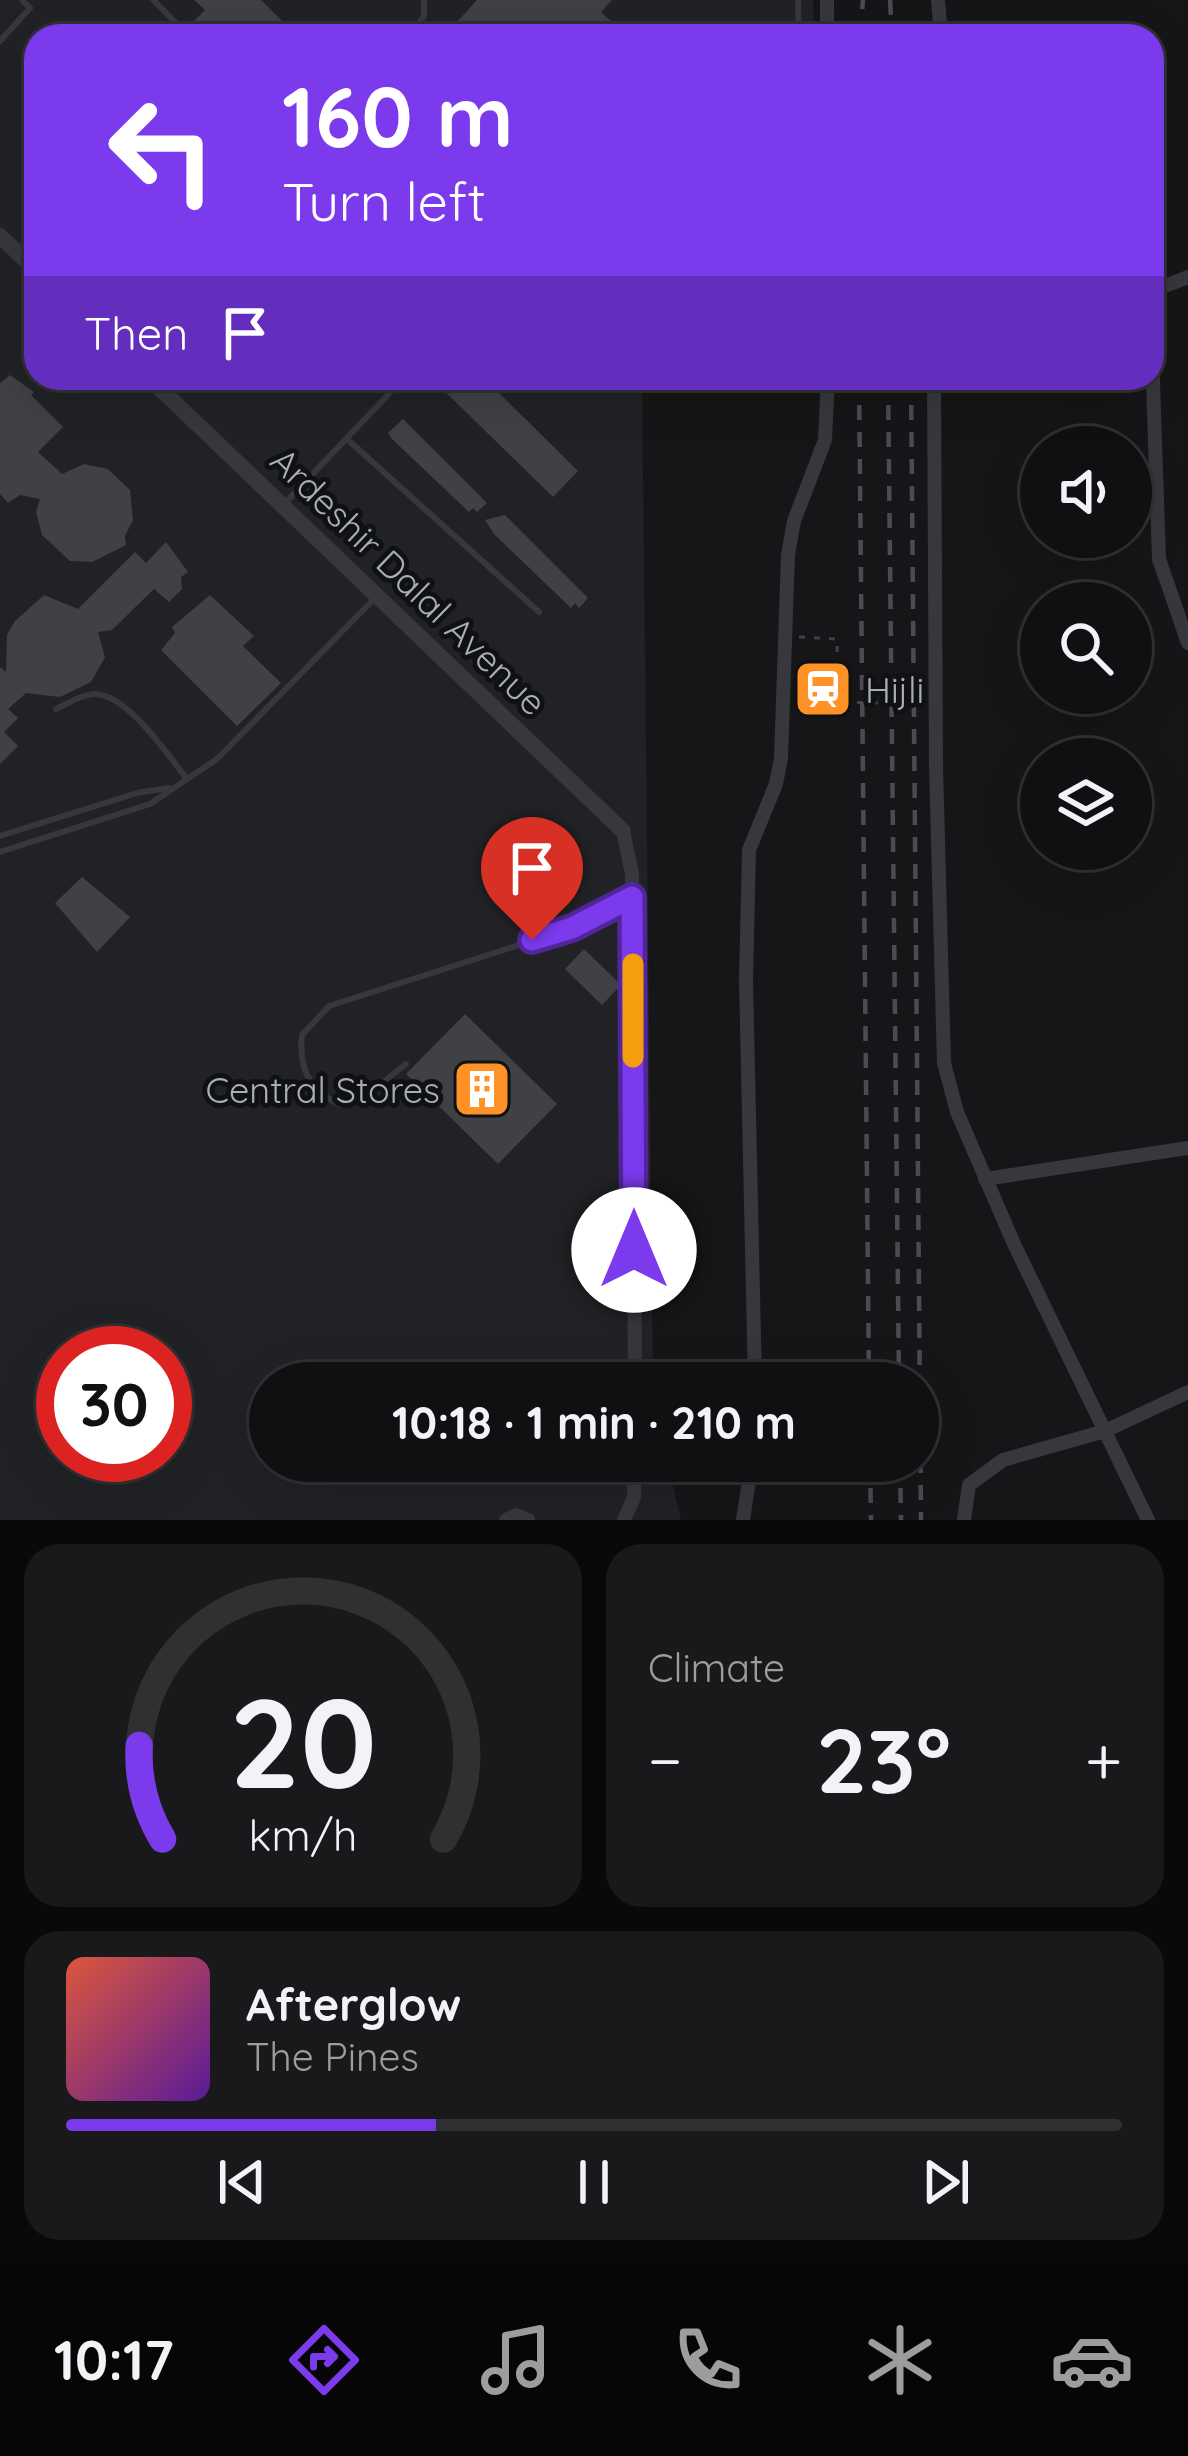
<!DOCTYPE html>
<html lang="en">
<head>
<meta charset="utf-8">
<style>
	body { margin:0; font-family:Quicksand,sans-serif; background:#19191b; color:#f1f3f6; height:100vh; display:flex; flex-direction:column; font-size:45px; white-space:nowrap }
	* { box-sizing:border-box; margin:0 }
	p { font-size:39px; color:#9c9d9f }
	.icon { flex:none; width:66px; height:66px; fill:none; stroke:currentColor; stroke-width:2; stroke-linecap:round; stroke-linejoin:round }
	.map { position:relative; height:1520px; overflow:hidden }
	.details { display:flex; flex-direction:column; gap:24px; padding:24px; background:#09090a; flex:1 }
	.details>* { flex:none }
	.guide { position:absolute; left:24px; top:24px; width:1140px; height:366px; border-radius:36px; box-shadow:0 12px 48px #0002,0 0 0 3px #303032; background:#7c3aed; color:#fff; overflow:hidden }
	.tools { position:absolute; left:1020px; top:426px; display:grid; gap:24px }
	.tools a { display:grid; place-items:center; width:132px; height:132px; border-radius:50%; background:#101012; box-shadow:0 12px 48px #0002,0 0 0 3px #303032; font-size:60px }
	.speed { position:absolute; left:36px; top:1326px; display:flex; gap:24px; font-size:60px; font-weight:700; text-align:center }
	.speed>* { display:grid; place-content:center; width:156px; height:156px; border-radius:50%; background:#101012; box-shadow:0 12px 48px #0002,0 0 0 3px #303032; line-height:1 }
	.speed .limit { border:18px solid #d22; background:#fff; color:#111 }
	.pin { position:absolute; display:grid; place-items:center; width:102px; height:102px; color:#fff; margin:-123px -51px; border-radius:50% 50% 50% 0; rotate:-45deg; box-shadow:0 0 12px #0007 }
	.pin .icon { rotate:45deg }
	.me { position:absolute; width:132px; margin:-66px; rotate:0deg; stroke-linejoin:round; filter:drop-shadow(0 0 9px #0008) }
	.turn { display:flex; align-items:center; gap:42px; height:252px; padding:0 60px; font-size:54px }
	.turn .icon { width:156px; height:156px; stroke-width:2.5 }
	.turn b { display:block; font-size:84px; line-height:102px }
	.then { display:flex; align-items:center; height:114px; padding:0 60px; background:#0003; gap:24px; font-size:45px }
	.big { font-size:90px; font-weight:800; line-height:1.1 }
	.details .tile { flex:1; display:flex; flex-direction:column; justify-content:center; gap:18px; min-width:0; padding:0 42px; border-radius:36px; background:#19191b }
	.details .dial { align-items:center; gap:0 }
	.dial svg { height:312px; overflow:visible; fill:none; stroke:#303032; stroke-width:7; stroke-linecap:round; text-anchor:middle }
	.dial text { fill:#f1f3f6; stroke:none }
	.song { display:flex; align-items:center; gap:36px }
	.cover { width:144px; height:144px; border-radius:18px; background:linear-gradient(135deg,hsl(10 70% 55%),hsl(270 70% 35%)) }
	.played { height:12px; border-radius:6px; background:linear-gradient(90deg,#7c3aed 35%,#303032 35%) }
	.keys { display:flex; justify-content:space-around; direction:ltr }
	.heat { display:flex; justify-content:space-between; align-items:center; font-size:66px; direction:ltr }
	.details .tiles { flex:1; display:grid; gap:24px; grid-template-columns:1fr 1fr }
	.tile:last-child { grid-column:span 2 }
	.trip { position:absolute; left:249px; top:1362px; width:690px; height:120px; border-radius:60px; background:#101012; box-shadow:0 12px 48px #0002,0 0 0 3px #303032; font-weight:800; line-height:120px; text-align:center }
	.menu { display:flex; height:192px; justify-content:space-around; align-items:center; background:#060607; color:#9c9d9f }
	.menu .icon { width:84px; height:84px }
	.menu .on { color:#7c3aed }
	.menu b { font-size:54px; color:#f1f3f6 }
	.map>svg:first-child { display:block }
</style>
</head>
<body>
<div class="map">
<svg width="1188" height="1520" viewBox="0 0 1188 1520">
	<rect width="100%" height="100%" fill="#161618"/>
	<path fill="#212225" fill-rule="evenodd" d="M0 0H813L814 36H36V378H642L653 1383H270V1461H667L681 1520H0ZM63 1353H165V1455H63Z"/>
	<g fill="#3f4145">
		<path d="M194 0H261L297 36H201L190 25 205 10Z"/>
		<path d="M477 0H612L601 12 627 36H470L456 23Z"/>
		<path d="M10 375 34 392 31 395 63 427 38 452 62 474 84 464 108 469 130 490 133 520 125 536 126 545 92 562 70 561 42 535 36 512 40 499 20 495 8 503 0 494V383Z"/>
		<path d="M431 378H484L578 471 553 497Z"/>
		<path d="M403 419 487 503 477 512 473 508 469 512 392 439 388 433Z"/>
		<path d="M505 515 588 598 579 608 575 603 571 608 494 534 485 520Z"/>
		<path d="M166 542 188 572 181 577 182 589 169 602 154 589 112 630 98 632 105 657 91 682 60 697 26 693 8 709 18 718 4 732 18 746 0 764V667L6 672 7 635 15 621 44 595 78 609 135 552 146 563Z"/>
		<path d="M210 595 254 636 243 646 281 683 237 726 161 650 175 633 172 627Z"/>
		<path d="M82 877 130 917 97 952 55 903Z"/>
		<path d="M584 949 621 985 602 1005 565 969Z"/>
		<path d="M465 1014 557 1104 498 1164 406 1074Z"/>
	</g>
	<g fill="none" stroke-linecap="round" stroke-linejoin="round">
		<path stroke="#3c4044" stroke-width="3" stroke-dasharray="6 9" stroke-linecap="butt" d="M799 637 837 639 838 702 920 704"/>
		<g stroke="#36383d" stroke-width="6">
			<path d="M153 0 189 36"/>
			<path d="M798 0 799 36"/>
			<path d="M410 36 424 16V0"/>
			<path d="M0 41 30 8 22 0"/>
			<path d="M347 439 539 612"/>
			<path d="M285 503 404 378"/>
			<path d="M56 709C67 704 80 695 93 694 126 692 168 755 187 779"/>
			<path d="M0 836 137 793 169 788"/>
			<path d="M0 852 150 804 217 759 375 598"/>
			<path d="M406 1064 363 1098 341 1105C310 1092 298 1068 302 1035L329 1006 572 928 629 899"/>
		</g>
		<g stroke="#36383d" stroke-width="14">
			<path d="M938 0 941 36"/>
			<path d="M827 36V0"/>
			<path d="M1152 291 1188 277"/>
			<path d="M1152 353 1159 559 1188 643"/>
			<path d="M934 378 936 766 944 1063 957 1112 1014 1244 1148 1520"/>
			<path d="M623 831 632 874 635 1383"/>
			<path d="M985 1179 1188 1148"/>
			<path d="M755 1383 746 980 749 850 776 784 781 758 788 555 794 521 825 440 828 378"/>
			<path d="M506 1520 516 1515 528 1520"/>
			<path d="M624 1520 634 1497 635 1461"/>
			<path d="M743 1520 752 1461"/>
			<path d="M964 1520 969 1485 1003 1460 1105 1431 1188 1392"/>
		</g>
		<g stroke="#36383d" stroke-width="16">
			<path d="M0 236 36 270"/>
			<path d="M149 378 623 831"/>
		</g>
		<g stroke="#494d52" stroke-width="4.5" stroke-dasharray="15 12" stroke-linecap="butt">
			<path d="M890 0 892 36"/>
			<path d="M860 36 863 0"/>
			<path d="M859 378 869 1383"/>
			<path d="M888 378 899 1383"/>
			<path d="M911 378 921 1520"/>
			<path d="M870 1461 871 1520"/>
			<path d="M900 1461 901 1520"/>
		</g>
	</g>
	<g fill="none" stroke-linecap="round" stroke-linejoin="round">
		<g stroke="#51269a" stroke-width="30">
			<path id="route" d="M532 940 572 928 632 897 634 1250"/>
		</g>
		<use href="#route" stroke="#7c3aed" stroke-width="21"/>
		<path stroke="#f59e0b" stroke-width="21" d="M633 964V1057"/>
	</g>
	<defs>
		<g id="station-square" transform="scale(3)"><rect x="-9" y="-9" width="18" height="18" rx="4" fill="#ff9226" stroke="#111113"/><path d="M-3-6H3Q5-6 5-4V2Q5 4 3 4L4.5 6H3L1.5 4h-3L-3 6H-4.5L-3 4Q-5 4-5 2V-4Q-5-6-3-6ZM-3.5-4v3h7v-3ZM-3.5 1v1.5H-2V1ZM2 1v1.5H3.5V1Z" fill="#fff"/></g>
		<g id="building-square" transform="scale(3)"><rect x="-9" y="-9" width="18" height="18" rx="4" fill="#ff9226" stroke="#111113"/><path d="M-4-6H4V6H1V3H-1V6H-4ZM-2.5-4.3h1.7v1.8h-1.7ZM.8-4.3h1.7v1.8H.8ZM-2.5-1h1.7V.8h-1.7ZM.8-1h1.7V.8H.8Z" fill="#fff"/></g>
	</defs>
	<g fill-rule="evenodd">
		<use href="#station-square" x="823" y="689"/>
		<use href="#building-square" x="482" y="1089"/>
	</g>
	<g text-anchor="middle" dominant-baseline="central" stroke-width="10" stroke-linejoin="round" paint-order="stroke">
		<g font-size="36" fill="#a6afb9" stroke="#111113">
			<text transform="translate(409 581) rotate(44)">Ardeshir Dalal Avenue</text>
		</g>
		<g font-size="36" fill="#a6afb9" stroke="#111113" text-anchor="start">
			<text x="865" y="689">Hijli</text>
			<text x="440" y="1089" text-anchor="end">Central Stores</text>
		</g>
	</g>
</svg>
<div class="tools">
<a><svg class="icon" aria-label="sound" viewBox="0 0 24 24"><path d="M4 9h4l5-4v14l-5-4H4zM17 9q2 3 0 6"/></svg></a>
<a><svg class="icon" aria-label="search" viewBox="0 0 24 24"><circle cx="10" cy="10" r="6"/><path d="M15 15l6 6"/></svg></a>
<a><svg class="icon" aria-label="layers" viewBox="0 0 24 24"><path d="M12 4l9 5-9 5-9-5zM3 14l9 5 9-5"/></svg></a>
</div>
<div class="speed"><div class="limit">30</div></div>
<div class="pin" style="left:532px;top:940px;background:#d93025"><svg class="icon" aria-label="arrive" viewBox="0 0 24 24"><path d="M6 21V4h12l-3 4 3 4H6"/></svg></div>
<svg class="me" style="left:634px;top:1250px" viewBox="-20 -20 40 40"><circle r="19" fill="#fff"/><path d="M0-13L10 11 0 6-10 11z" fill="#7c3aed"/></svg>
<div class="trip">10:18 · 1 min · 210 m</div>
<div class="guide">
<div class="turn"><svg class="icon" aria-label="left" viewBox="0 0 24 24"><path d="M17 20v-9H6M10 6l-5 5 5 5"/></svg><div><b>160 m</b>Turn left</div></div>
<div class="then">Then<svg class="icon" aria-label="arrive" viewBox="0 0 24 24"><path d="M6 21V4h12l-3 4 3 4H6"/></svg></div>
</div>
</div>
<section class="details">
<div class="tiles">
<div class="tile dial"><svg viewBox="0 0 100 80">
<path d="M14 69A42 42 0 1 1 86 69"/>
<path d="M14 69A42 42 0 0 1 8 45" stroke="#7c3aed"/>
<text x="50" y="56" font-size="32" font-weight="700">20</text>
<text x="50" y="72" font-size="11">km/h</text>
</svg></div>
<div class="tile"><p>Climate</p>
<div class="heat"><a>−</a><b class="big">23°</b><a>+</a></div>
</div>
<div class="tile">
<div class="song"><i class="cover"></i><div><b>Afterglow</b><p>The Pines</p></div></div>
<div class="played"></div>
<div class="keys"><svg class="icon" aria-label="previous" viewBox="0 0 24 24"><path d="M18 5L8 12l10 7zM5 5v14"/></svg><svg class="icon" aria-label="pause" viewBox="0 0 24 24"><path d="M8 5v14M16 5v14"/></svg><svg class="icon" aria-label="next" viewBox="0 0 24 24"><path d="M6 5l10 7-10 7zM19 5v14"/></svg></div>
</div>
</div>
</section>
<nav class="menu">
<b>10:17</b>
<svg class="icon on" aria-label="directions" viewBox="0 0 24 24"><path d="M12 3l9 9-9 9-9-9zM9 14v-3h6M13 9l2 2-2 2"/></svg>
<svg class="icon" aria-label="music" viewBox="0 0 24 24"><path d="M9 18V5l10-2v13"/><circle cx="6" cy="18" r="3"/><circle cx="16" cy="16" r="3"/></svg>
<svg class="icon" aria-label="phone" viewBox="0 0 24 24"><path d="M5 4h4l2 5-3 2q2 4 5 5l2-3 5 2v4C11 20 4 13 5 4z"/></svg>
<svg class="icon" aria-label="climate" viewBox="0 0 24 24"><path d="M12 3v18M4 7l16 10M4 17L20 7"/></svg>
<svg class="icon" aria-label="car" viewBox="0 0 24 24"><path d="M5 17H2v-5l4-1 3-4h7l3 4 3 1v5h-3M9 17h6M6 11h13"/><circle cx="7" cy="17" r="2"/><circle cx="17" cy="17" r="2"/></svg>
</nav>
</body>
</html>
